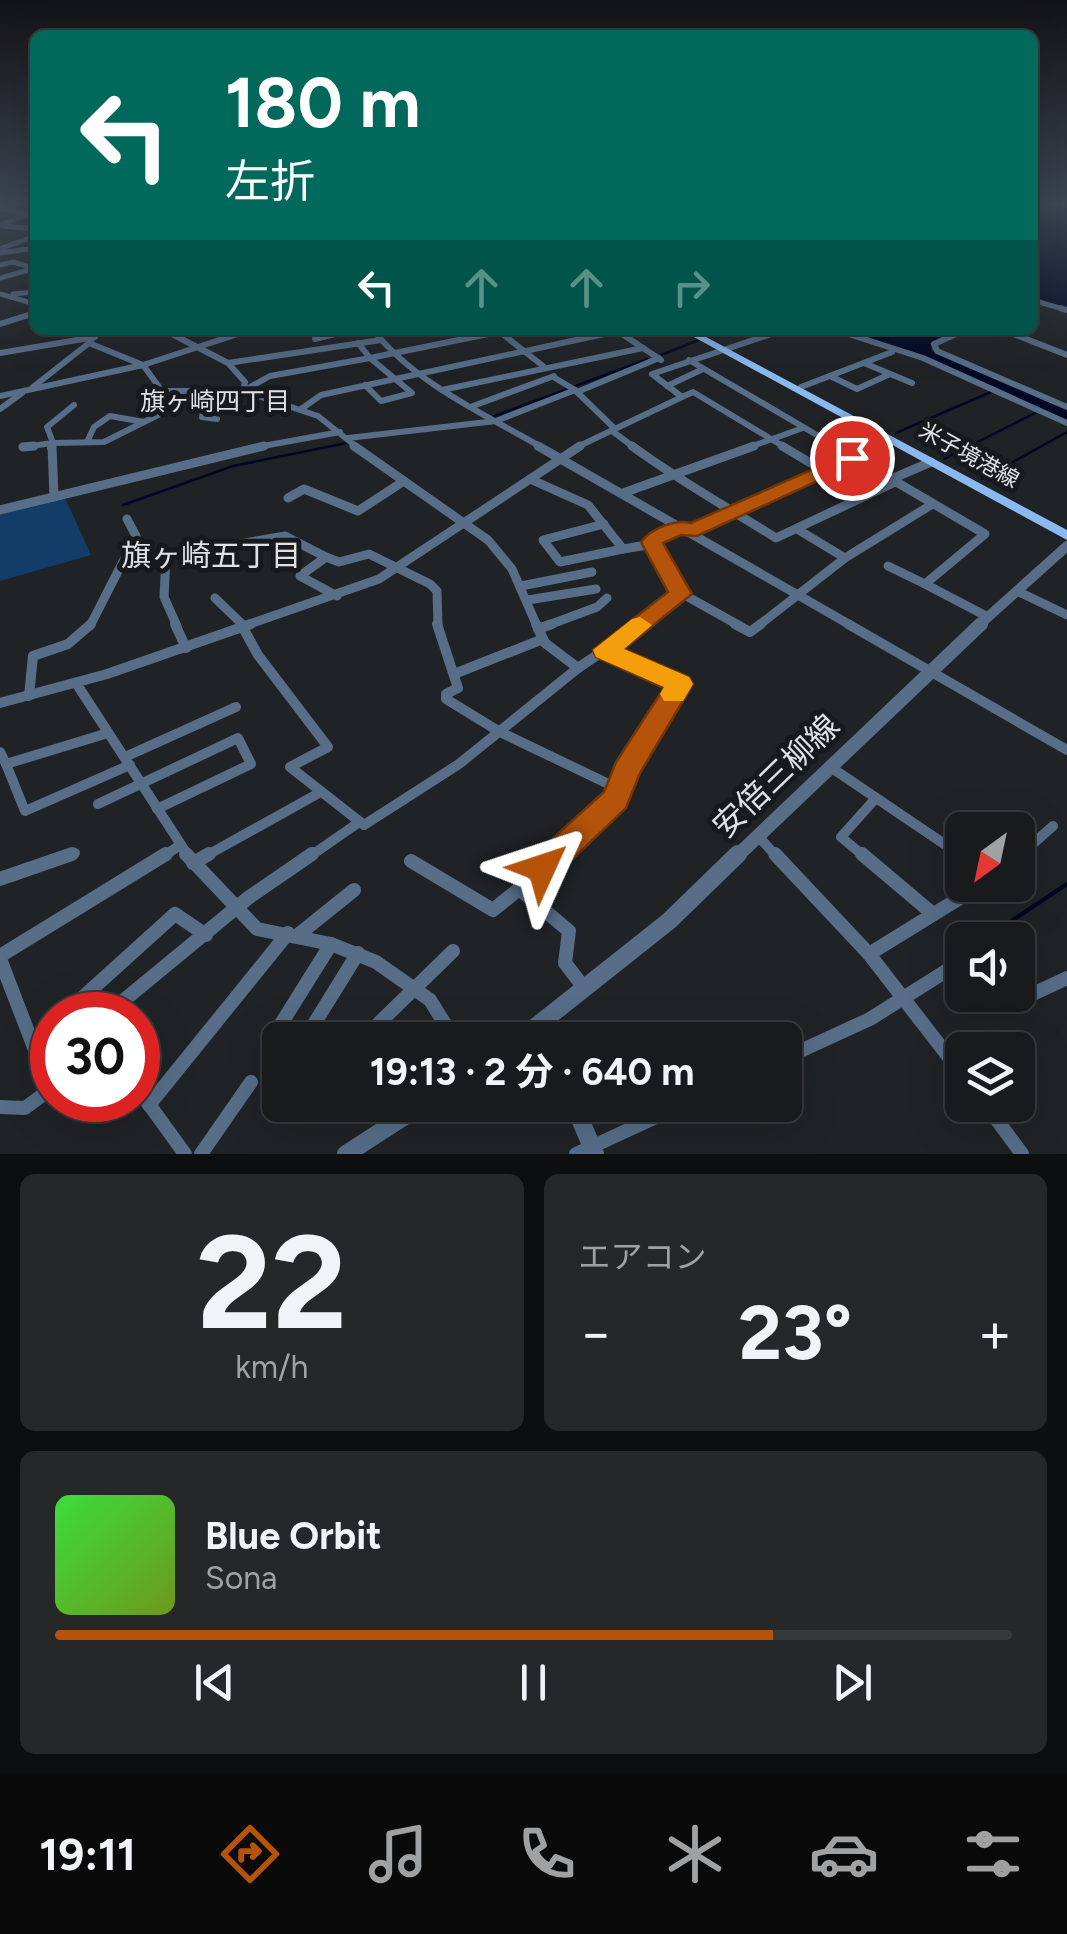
<!DOCTYPE html>
<html lang="ja">
<head>
<meta charset="utf-8">
<style>
	body { margin:0; font-family:Figtree,"Noto Sans JP",sans-serif; background:#252729; color:#f1f3f6; height:100vh; display:flex; flex-direction:column; font-size:38px; white-space:nowrap }
	* { box-sizing:border-box; margin:0 }
	p { font-size:32px; color:#9fa1a3 }
	.icon { flex:none; width:55px; height:55px; fill:none; stroke:currentColor; stroke-width:2; stroke-linecap:round; stroke-linejoin:round }
	.map { position:relative; height:1154px; overflow:hidden }
	.panel { display:flex; flex-direction:column; gap:20px; padding:20px; background:#0d0e0f; flex:1 }
	.panel>* { flex:none }
	.hud { position:absolute; left:30px; top:30px; width:1008px; height:305px; border-radius:15px; box-shadow:0 10px 40px #0002,0 0 0 2px #36383b; background:#00695c; color:#fff; overflow:hidden }
	.needle { width:65px; rotate:213deg }
	.tools { position:absolute; left:945px; top:812px; display:grid; gap:20px }
	.tools a { display:grid; place-items:center; width:90px; height:90px; border-radius:15px; background:#181a1c; box-shadow:0 10px 40px #0002,0 0 0 2px #36383b; font-size:50px }
	.speed { position:absolute; left:30px; top:992px; display:flex; gap:20px; font-size:50px; font-weight:700; text-align:center }
	.speed>* { display:grid; place-content:center; width:130px; height:130px; border-radius:50%; background:#181a1c; box-shadow:0 10px 40px #0002,0 0 0 2px #36383b; line-height:1 }
	.speed .limit { border:15px solid #d22; background:#fff; color:#111 }
	.pin { position:absolute; display:grid; place-items:center; width:85px; height:85px; color:#fff; margin:-42px; border:5px solid #fff; border-radius:50%; box-shadow:0 2px 10px #0007 }
	.me { position:absolute; width:110px; margin:-55px; rotate:48deg; stroke-linejoin:round; filter:drop-shadow(0 0 8px #0008) }
	.turn { display:flex; align-items:center; gap:35px; height:210px; padding:0 30px; font-size:45px }
	.turn .icon { width:130px; height:130px; stroke-width:2.5 }
	.turn b { display:block; font-size:70px; line-height:85px }
	.lanes { display:flex; align-items:center; height:95px; padding:0 30px; background:#0003; justify-content:center; gap:50px; direction:ltr }
	.lanes .off { opacity:.35 }
	.big { font-size:75px; font-weight:700; line-height:1.1 }
	.panel .tile { flex:1; display:flex; flex-direction:column; justify-content:center; gap:15px; min-width:0; padding:0 35px; border-radius:15px; background:#252729 }
	.panel .dial { align-items:center; gap:0 }
	.dial b { font-size:130px; line-height:1 }
	.song { display:flex; align-items:center; gap:30px }
	.cover { width:120px; height:120px; border-radius:15px; background:linear-gradient(135deg,hsl(120 70% 55%),hsl(80 70% 35%)) }
	.played { height:10px; border-radius:5px; background:linear-gradient(90deg,#b45309 75%,#36383b 75%) }
	.keys { display:flex; justify-content:space-around; direction:ltr }
	.heat { display:flex; justify-content:space-between; align-items:center; font-size:55px; direction:ltr }
	.panel .tiles { flex:1; display:grid; gap:20px; grid-template-columns:1fr 1fr }
	.tile:last-child { grid-column:span 2 }
	.trip { position:absolute; left:262px; top:1022px; width:540px; height:100px; border-radius:15px; background:#181a1c; box-shadow:0 10px 40px #0002,0 0 0 2px #36383b; font-weight:700; line-height:100px; text-align:center }
	.tab-bar { display:flex; height:160px; justify-content:space-around; align-items:center; background:#0a0a0b; color:#9fa1a3 }
	.tab-bar .icon { width:70px; height:70px }
	.tab-bar .on { color:#b45309 }
	.tab-bar b { font-size:45px; color:#f1f3f6 }
	.map>svg:first-child { display:block }
</style>
</head>
<body>
<div class="map">
<svg width="1067" height="1154" viewBox="0 0 1067 1154">
	<rect width="100%" height="100%" fill="#202326"/>
	<path fill="#133c68" d="M60 498 66 500 91 555 0 581V514Z"/>
	<g fill="#000824">
		<path d="M1033 203H1067V309L1033 298Z"/>
		<path d="M840 330H958L930 343 932 351 1054 403 1067 410V421L920 355Z"/>
	</g>
	<g fill="none" stroke-linecap="round" stroke-linejoin="round">
		<g stroke="#000824" stroke-width="2.5">
			<path d="M711 335 724 330"/>
			<path d="M661 355 699 340"/>
			<path d="M492 417 648 359"/>
			<path d="M896 433 991 392"/>
			<path d="M850 453 878 441"/>
			<path d="M944 459 1037 412"/>
			<path d="M823 465 843 456"/>
			<path d="M794 478 816 469"/>
			<path d="M982 479 1067 432"/>
			<path d="M123 505 233 466 347 443"/>
		</g>
		<path stroke="#000824" stroke-width="4" d="M983 940 1067 884"/>
		<g stroke="#576d88" stroke-width="5">
			<path d="M0 208 27 214"/>
			<path d="M0 225 35 211"/>
			<path d="M3 226 35 229"/>
			<path d="M0 249 35 236"/>
			<path d="M0 253 35 248"/>
			<path d="M0 265 13 262 35 268"/>
			<path d="M0 278 32 269"/>
			<path d="M0 294 35 304"/>
			<path d="M13 294 35 292"/>
			<path d="M1032 300 1067 310"/>
		</g>
		<g stroke="#576d88" stroke-width="6">
			<path d="M1060 308 1067 310"/>
			<path d="M0 324 35 313"/>
			<path d="M99 330 89 343 143 365 162 391H243L318 416 358 448"/>
			<path d="M172 330 170 333 228 363 381 340"/>
			<path d="M331 330 335 334 352 330"/>
			<path d="M373 330C416 384 484 414 543 448"/>
			<path d="M616 330 661 360"/>
			<path d="M836 330 923 358 1067 423"/>
			<path d="M897 330H918"/>
			<path d="M965 330 934 344 937 351 1067 407"/>
			<path d="M1003 330 1067 355"/>
			<path d="M500 332 543 366"/>
			<path d="M315 339 335 334"/>
			<path d="M0 353 95 337"/>
			<path d="M689 360 839 448"/>
			<path d="M228 363 245 382 243 391 270 376 370 358 358 343"/>
			<path d="M864 363 912 383"/>
			<path d="M830 376 857 389 890 374"/>
			<path d="M365 385 381 401 412 393 370 358 508 330"/>
			<path d="M667 386 703 369"/>
			<path d="M33 387 89 343"/>
			<path d="M801 387 892 352"/>
			<path d="M442 390 643 348"/>
			<path d="M575 390 615 429"/>
			<path d="M577 392 659 358"/>
			<path d="M205 393 202 417 217 419"/>
			<path d="M0 396 143 365 250 330"/>
			<path d="M682 397 693 392 786 448"/>
			<path d="M473 406 554 376"/>
			<path d="M0 409 22 393"/>
			<path d="M301 409 321 395 618 331"/>
			<path d="M612 431 635 448"/>
			<path d="M348 438 496 421 575 390 555 378"/>
			<path d="M87 442 94 427 110 416 144 422"/>
			<path d="M23 447 53 443 47 427 74 405"/>
			<path d="M50 448 53 443 104 442 162 413 175 394"/>
			<path d="M252 448 340 432"/>
			<path d="M575 448 682 397 652 374 783 330"/>
			<path d="M747 448 803 428"/>
			<path d="M874 448 892 440"/>
		</g>
		<g stroke="#576d88" stroke-width="9">
			<path d="M52 446 54 497"/>
			<path d="M354 446 488 540 512 569 537 626"/>
			<path d="M538 446 852 626"/>
			<path d="M632 446C678 480 727 507 776 538L893 483"/>
			<path d="M782 446 824 471"/>
			<path d="M835 446 985 534 925 584 988 617"/>
			<path d="M23 447 34 446"/>
			<path d="M530 479 588 505 623 549 653 544"/>
			<path d="M889 480 931 462"/>
			<path d="M623 493 754 446"/>
			<path d="M288 498 304 489 358 511 404 481"/>
			<path d="M0 510 264 446"/>
			<path d="M604 524 543 540 560 562 623 549"/>
			<path d="M797 529 845 558 931 505"/>
			<path d="M690 531 880 446"/>
			<path d="M166 557 164 597 177 626"/>
			<path d="M326 557 339 562 369 554 430 584 437 591 438 626"/>
			<path d="M122 564 285 536 326 557 300 576 337 596"/>
			<path d="M888 566 925 584"/>
			<path d="M521 586 592 572"/>
			<path d="M1017 591 1067 615"/>
			<path d="M681 593 740 626"/>
			<path d="M215 598 244 626"/>
			<path d="M528 600 596 589"/>
			<path d="M90 626 136 536 127 519"/>
			<path d="M244 626 379 579 580 446"/>
			<path d="M546 626 597 607 607 598"/>
			<path d="M640 626 681 593 652 542 682 527"/>
			<path d="M758 626 845 558"/>
		</g>
		<g stroke="#576d88" stroke-width="10">
			<path d="M175 624 186 648"/>
			<path d="M241 624 258 655 328 747 290 767 364 825 459 764 578 668"/>
			<path d="M437 624 458 688 446 694V699L500 732 619 789 609 807 554 857"/>
			<path d="M536 624 545 643 578 668 643 624"/>
			<path d="M735 624 750 632 761 624"/>
			<path d="M848 624 1067 750"/>
			<path d="M538 629 552 624"/>
			<path d="M605 651 680 684 647 734 619 789"/>
			<path d="M454 674 543 639"/>
			<path d="M76 683 189 857"/>
			<path d="M29 696 33 656 68 644 91 624"/>
			<path d="M0 703 107 674 251 624"/>
			<path d="M0 752 6 764 108 733"/>
			<path d="M125 757 236 707"/>
			<path d="M6 764 25 811 130 765"/>
			<path d="M829 766 962 856"/>
			<path d="M98 804 238 738 251 764 157 809"/>
			<path d="M758 836 777 857"/>
			<path d="M64 857 75 853"/>
			<path d="M162 857 179 846"/>
			<path d="M204 857 319 793"/>
			<path d="M309 857 358 823"/>
			<path d="M865 857 841 837 876 798"/>
			<path d="M1018 857 1053 826"/>
		</g>
		<g stroke="#576d88" stroke-width="14">
			<path d="M186 854 257 929 331 944 376 962 430 1000 455 1040"/>
			<path d="M557 854 519 889 569 931 565 963 585 989"/>
			<path d="M775 854 869 954"/>
			<path d="M862 854 933 914"/>
			<path d="M1018 857 1021 854"/>
			<path d="M411 861 493 910 519 889"/>
			<path d="M193 863 209 854"/>
			<path d="M0 879 72 854"/>
			<path d="M298 935 354 890"/>
			<path d="M0 956 166 854"/>
			<path d="M0 959 37 1055 52 1051"/>
			<path d="M1000 995 1009 1005 1067 978"/>
			<path d="M88 1015 81 999 175 914 206 935"/>
			<path d="M106 1015 248 898 312 854"/>
			<path d="M379 1023 453 951"/>
			<path d="M306 1037 358 953"/>
			<path d="M271 1040 331 944"/>
			<path d="M785 1058 870 1019 962 961"/>
			<path d="M962 1074 869 954 981 885"/>
			<path d="M138 1089 185 1154"/>
			<path d="M149 1105 288 933"/>
			<path d="M986 1105 1022 1154"/>
			<path d="M0 1107 25 1108 52 1088"/>
			<path d="M201 1154 251 1082"/>
			<path d="M576 1154 682 1105"/>
		</g>
		<path stroke="#576d88" stroke-width="10" d="M978 626 1067 546"/>
		<path stroke="#576d88" stroke-width="14" d="M736 857 981 624"/>
		<g stroke="#576d88" stroke-width="18">
			<path d="M519 1040 669 921 738 854"/>
			<path d="M574 1105 595 1154"/>
			<path d="M346 1154 422 1105"/>
		</g>
		<path fill="#8ab9f0" fill-rule="evenodd" d="M681 330H693L1067 530V540Z"/>
	</g>
	<linearGradient id="sky" x2="0" y2="1"><stop stop-color="#121315"/><stop offset="0.56" stop-color="#3c4552"/><stop offset="1" stop-color="#3c4552" stop-opacity="0"/></linearGradient>
	<rect width="1067" height="365" fill="url(#sky)"/>
	<path fill="#b45309" stroke="#753606" stroke-width="2.5" d="M852 452 859 454V462L697 536 681 535 663 543 692 594 624 649 689 677 693 684 640 773 626 808 553 878 542 882 531 878 526 868 531 858 604 792 616 762 664 688 596 657 593 650 668 592 641 542C650 529 675 519 691 523Z"/>
	<path fill="#f59e0b" d="M640 617 652 625 624 649 689 677 693 684 683 701H664L660 694 664 687 596 657 593 650 632 619Z"/>
	<g text-anchor="middle" dominant-baseline="central" stroke-width="10" stroke-linejoin="round" paint-order="stroke">
		<g font-size="22" fill="#dfe1e3" stroke="#17191d">
			<text transform="translate(969 455) rotate(29)">米子境港線</text>
		</g>
		<g font-size="25" fill="#dfe1e3" stroke="#17191d">
			<text x="215" y="401">旗ヶ崎四丁目</text>
		</g>
		<g font-size="30" fill="#dfe1e3" stroke="#17191d">
			<text x="211" y="555">旗ヶ崎五丁目</text>
		</g>
		<g font-size="32" fill="#dfe1e3" stroke="#17191d">
			<text transform="translate(776 776) rotate(-44)">安倍三柳線</text>
		</g>
	</g>
</svg>
<div class="tools">
<a><svg class="needle" viewBox="-14 -14 28 28"><path d="M0-13l5 13h-10z" fill="#e53935"/><path d="M0 13l5-13h-10z" fill="#9fa1a3"/></svg></a>
<a><svg class="icon" aria-label="sound" viewBox="0 0 24 24"><path d="M4 9h4l5-4v14l-5-4H4zM17 9q2 3 0 6"/></svg></a>
<a><svg class="icon" aria-label="layers" viewBox="0 0 24 24"><path d="M12 4l9 5-9 5-9-5zM3 14l9 5 9-5"/></svg></a>
</div>
<div class="speed"><div class="limit">30</div></div>
<div class="pin" style="left:852px;top:458px;background:#d93025"><svg class="icon" aria-label="arrive" viewBox="0 0 24 24"><path d="M6 21V4h12l-3 4 3 4H6"/></svg></div>
<svg class="me" style="left:542px;top:868px" viewBox="-20 -20 40 40"><path d="M0-17L14 15 0 8-14 15z" fill="#b45309" stroke="#fff" stroke-width="4"/></svg>
<div class="trip">19:13 · 2 分 · 640 m</div>
<div class="hud">
<div class="turn"><svg class="icon" aria-label="left" viewBox="0 0 24 24"><path d="M17 20v-9H6M10 6l-5 5 5 5"/></svg><div><b>180 m</b>左折</div></div>
<div class="lanes"><svg class="icon" aria-label="left" viewBox="0 0 24 24"><path d="M17 20v-9H6M10 6l-5 5 5 5"/></svg><svg class="icon off" aria-label="ahead" viewBox="0 0 24 24"><path d="M12 20V5M6 11l6-6 6 6"/></svg><svg class="icon off" aria-label="ahead" viewBox="0 0 24 24"><path d="M12 20V5M6 11l6-6 6 6"/></svg><svg class="icon off" aria-label="right" viewBox="0 0 24 24"><path d="M7 20v-9h11M14 6l5 5-5 5"/></svg></div>
</div>
</div>
<section class="panel">
<div class="tiles">
<div class="tile dial"><b>22</b><p>km/h</p></div>
<div class="tile"><p>エアコン</p>
<div class="heat"><a>−</a><b class="big">23°</b><a>+</a></div>
</div>
<div class="tile">
<div class="song"><i class="cover"></i><div><b>Blue Orbit</b><p>Sona</p></div></div>
<div class="played"></div>
<div class="keys"><svg class="icon" aria-label="previous" viewBox="0 0 24 24"><path d="M18 5L8 12l10 7zM5 5v14"/></svg><svg class="icon" aria-label="pause" viewBox="0 0 24 24"><path d="M8 5v14M16 5v14"/></svg><svg class="icon" aria-label="next" viewBox="0 0 24 24"><path d="M6 5l10 7-10 7zM19 5v14"/></svg></div>
</div>
</div>
</section>
<nav class="tab-bar">
<b>19:11</b>
<svg class="icon on" aria-label="directions" viewBox="0 0 24 24"><path d="M12 3l9 9-9 9-9-9zM9 14v-3h6M13 9l2 2-2 2"/></svg>
<svg class="icon" aria-label="music" viewBox="0 0 24 24"><path d="M9 18V5l10-2v13"/><circle cx="6" cy="18" r="3"/><circle cx="16" cy="16" r="3"/></svg>
<svg class="icon" aria-label="phone" viewBox="0 0 24 24"><path d="M5 4h4l2 5-3 2q2 4 5 5l2-3 5 2v4C11 20 4 13 5 4z"/></svg>
<svg class="icon" aria-label="climate" viewBox="0 0 24 24"><path d="M12 3v18M4 7l16 10M4 17L20 7"/></svg>
<svg class="icon" aria-label="car" viewBox="0 0 24 24"><path d="M5 17H2v-5l4-1 3-4h7l3 4 3 1v5h-3M9 17h6M6 11h13"/><circle cx="7" cy="17" r="2"/><circle cx="17" cy="17" r="2"/></svg>
<svg class="icon" aria-label="filters" viewBox="0 0 24 24"><path d="M4 7h16M4 17h16"/><circle cx="9" cy="7" r="2"/><circle cx="15" cy="17" r="2"/></svg>
</nav>
</body>
</html>
